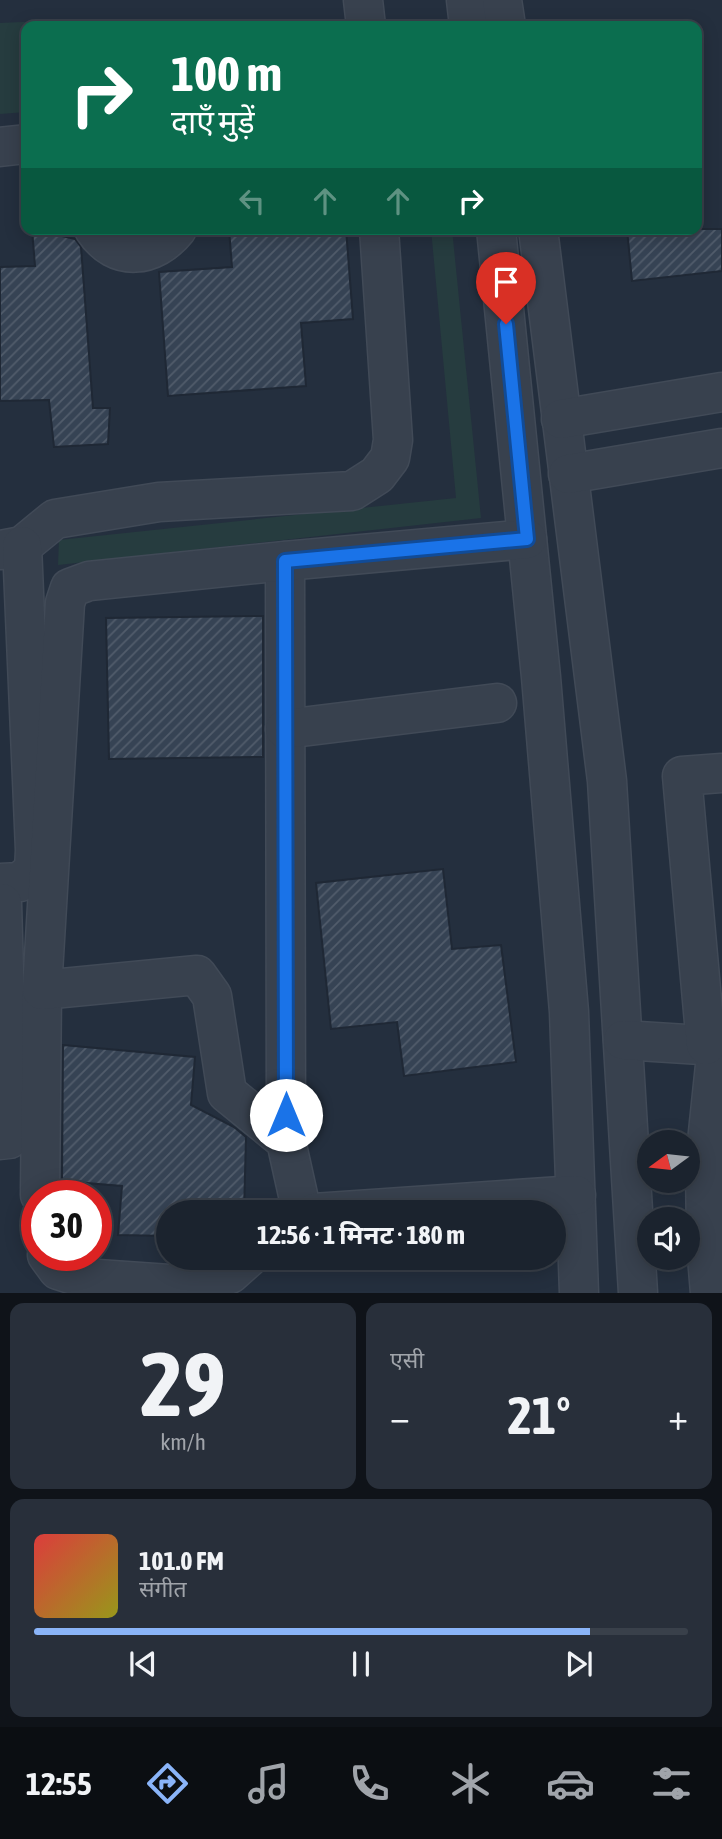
<!DOCTYPE html>
<html lang="hi">
<head>
<meta charset="utf-8">
<style>
	body { margin:0; font-family:"Asap Condensed","Noto Sans Devanagari",sans-serif; background:#282f3a; color:#f1f3f6; height:100vh; display:flex; flex-direction:column; font-size:26px; white-space:nowrap }
	* { box-sizing:border-box; margin:0 }
	p { font-size:23px; color:#a0a4aa }
	.icon { flex:none; width:38px; height:38px; fill:none; stroke:currentColor; stroke-width:2; stroke-linecap:round; stroke-linejoin:round }
	.map { position:relative; height:1293px; overflow:hidden }
	.side { display:flex; flex-direction:column; gap:10px; padding:10px; background:#0f1319; flex:1 }
	.side>* { flex:none }
	.top-card { position:absolute; left:21px; top:21px; width:681px; height:214px; border-radius:14px; box-shadow:0 4px 18px #0003,0 0 0 2px #39404a; background:#0b6e4f; color:#fff; overflow:hidden }
	.needle { width:46px; rotate:255deg }
	.buttons { position:absolute; left:637px; top:1130px; display:grid; gap:14px }
	.buttons a { display:grid; place-items:center; width:63px; height:63px; border-radius:50%; background:#1b232e; box-shadow:0 4px 18px #0003,0 0 0 2px #39404a; font-size:35px }
	.speed { position:absolute; left:21px; top:1180px; display:flex; gap:14px; font-size:35px; font-weight:700; text-align:center }
	.speed>* { display:grid; place-content:center; width:91px; height:91px; border-radius:50%; background:#1b232e; box-shadow:0 4px 18px #0003,0 0 0 2px #39404a; line-height:1 }
	.speed .limit { border:10px solid #d22; background:#fff; color:#111 }
	.pin { position:absolute; display:grid; place-items:center; width:60px; height:60px; color:#fff; margin:-72px -30px; border-radius:50% 50% 50% 0; rotate:-45deg; box-shadow:0 0 7px #0007 }
	.pin .icon { rotate:45deg }
	.me { position:absolute; width:77px; margin:-38px; rotate:0deg; stroke-linejoin:round; filter:drop-shadow(0 0 5px #0008) }
	.turn { display:flex; align-items:center; gap:24px; height:147px; padding:0 35px; font-size:32px }
	.turn .icon { width:91px; height:91px; stroke-width:2.5 }
	.turn b { display:block; font-size:49px; line-height:60px }
	.lanes { display:flex; align-items:center; height:66px; padding:0 35px; background:#0003; justify-content:center; gap:35px; direction:ltr }
	.lanes .off { opacity:.35 }
	.big { font-size:52px; font-weight:700; line-height:1.1 }
	.side .tile { flex:1; display:flex; flex-direction:column; justify-content:center; gap:10px; min-width:0; padding:0 24px; border-radius:14px; background:#282f3a }
	.side .dial { align-items:center; gap:0 }
	.dial b { font-size:91px; line-height:1 }
	.song { display:flex; align-items:center; gap:21px }
	.cover { width:84px; height:84px; border-radius:10px; background:linear-gradient(135deg,hsl(0 70% 55%),hsl(60 70% 35%)) }
	.played { height:7px; border-radius:4px; background:linear-gradient(90deg,#8ab4f8 85%,#39404a 85%) }
	.keys { display:flex; justify-content:space-around; direction:ltr }
	.heat { display:flex; justify-content:space-between; align-items:center; font-size:38px; direction:ltr }
	.side .tiles { flex:1; display:grid; gap:10px; grid-template-columns:1fr 1fr }
	.tile:last-child { grid-column:span 2 }
	.trip { position:absolute; left:156px; top:1200px; width:410px; height:70px; border-radius:35px; background:#1b232e; box-shadow:0 4px 18px #0003,0 0 0 2px #39404a; font-weight:700; line-height:70px; text-align:center }
	.tab-bar { display:flex; height:112px; justify-content:space-around; align-items:center; background:#0b0e12; color:#a0a4aa }
	.tab-bar .icon { width:49px; height:49px }
	.tab-bar .on { color:#8ab4f8 }
	.tab-bar b { font-size:32px; color:#f1f3f6 }
	.map>svg:first-child { display:block }
</style>
</head>
<body>
<div class="map">
<svg width="722" height="1293" viewBox="0 0 722 1293">
	<defs>
		<pattern id="building-hatch" width="6" height="6" patternUnits="userSpaceOnUse" patternTransform="scale(1.75)"><rect width="6" height="6" fill="#364354"/><path d="M-1 1l2-2M0 6l6-6M5 7l2-2" fill="none" stroke="#515c6b"/></pattern>
	</defs>
	<rect width="100%" height="100%" fill="#242f3e"/>
	<g fill="#263c3f">
		<path d="M87 19 88 26H26V112L0 114V23Z"/>
		<path d="M431 229H452L481 518 58 565 59 540 456 498Z"/>
	</g>
	<g fill="url(#building-hatch)" stroke="#1f2835" stroke-width="2">
		<path d="M32 229 75 239 81 247 93 408H110L108 444 54 447 49 400 0 401V267L35 266Z"/>
		<path d="M229 229H346L353 319 301 323 306 386 168 396 159 272 232 267Z"/>
		<path d="M627 229H722V271L632 281Z"/>
		<path d="M263 616V757L109 759 106 618Z"/>
		<path d="M443 869 452 949 501 945 516 1062 404 1076 397 1022 331 1029 316 883Z"/>
		<path d="M63 1045 195 1057 191 1105 234 1127 246 1137 244 1213H168V1236L118 1235 122 1186 62 1181Z"/>
	</g>
	<g fill="none" stroke-linecap="round" stroke-linejoin="round">
		<g stroke="#414a57" stroke-width="41">
			<g id="minor">
				<path d="M363 0 366 26"/>
				<path d="M466 0 469 26"/>
				<path d="M502 0 506 26"/>
				<path d="M0 147 26 144"/>
				<path d="M94 229C116 263 154 258 177 229"/>
				<path d="M496 229 541 677 569 1012 579 1293"/>
				<path d="M538 229 607 781 638 1293"/>
				<path d="M561 419 722 392"/>
				<path d="M568 474 722 448"/>
				<path d="M0 550 22 546 55 519 159 502 352 491 377 475 390 458 393 440 379 229"/>
				<path d="M285 561 286 1141"/>
				<path d="M285 729 497 703"/>
				<path d="M0 883 20 882 34 870 35 850 22 546"/>
				<path d="M0 904 2 903 9 1139 0 1140"/>
				<path d="M623 1040 717 1046 705 1161 706 1245 710 1293"/>
				<path d="M706 1045 682 776 722 773"/>
				<path d="M40 1195 42 990"/>
				<path d="M302 1213 286 1141 227 1093 212 996 197 975 42 990 65 603 70 588 89 581 285 561 527 539"/>
				<path d="M314 1213 576 1195"/>
				<path d="M47 1255 58 1270 83 1278 198 1286 230 1274 248 1258"/>
			</g>
		</g>
		<use href="#minor" stroke="#38414e" stroke-width="38"/>
	</g>
	<g fill="none" stroke-linecap="round" stroke-linejoin="round">
		<g stroke="#114b97" stroke-width="18">
			<path id="route" d="M286 1115 285 561 527 539 506 324"/>
		</g>
		<use href="#route" stroke="#1a73e8" stroke-width="12"/>
	</g>
</svg>
<div class="buttons">
<a><svg class="needle" viewBox="-14 -14 28 28"><path d="M0-13l5 13h-10z" fill="#e53935"/><path d="M0 13l5-13h-10z" fill="#a0a4aa"/></svg></a>
<a><svg class="icon" aria-label="sound" viewBox="0 0 24 24"><path d="M4 9h4l5-4v14l-5-4H4zM17 9q2 3 0 6"/></svg></a>
</div>
<div class="speed"><div class="limit">30</div></div>
<div class="pin" style="left:506px;top:324px;background:#d93025"><svg class="icon" aria-label="arrive" viewBox="0 0 24 24"><path d="M6 21V4h12l-3 4 3 4H6"/></svg></div>
<svg class="me" style="left:286px;top:1115px" viewBox="-20 -20 40 40"><circle r="19" fill="#fff"/><path d="M0-13L10 11 0 6-10 11z" fill="#1a73e8"/></svg>
<div class="trip">12:56 · 1 मिनट · 180 m</div>
<div class="top-card">
<div class="turn"><svg class="icon" aria-label="right" viewBox="0 0 24 24"><path d="M7 20v-9h11M14 6l5 5-5 5"/></svg><div><b>100 m</b>दाएँ मुड़ें</div></div>
<div class="lanes"><svg class="icon off" aria-label="left" viewBox="0 0 24 24"><path d="M17 20v-9H6M10 6l-5 5 5 5"/></svg><svg class="icon off" aria-label="ahead" viewBox="0 0 24 24"><path d="M12 20V5M6 11l6-6 6 6"/></svg><svg class="icon off" aria-label="ahead" viewBox="0 0 24 24"><path d="M12 20V5M6 11l6-6 6 6"/></svg><svg class="icon" aria-label="right" viewBox="0 0 24 24"><path d="M7 20v-9h11M14 6l5 5-5 5"/></svg></div>
</div>
</div>
<section class="side">
<div class="tiles">
<div class="tile dial"><b>29</b><p>km/h</p></div>
<div class="tile"><p>एसी</p>
<div class="heat"><a>−</a><b class="big">21°</b><a>+</a></div>
</div>
<div class="tile">
<div class="song"><i class="cover"></i><div><b>101.0 FM</b><p>संगीत</p></div></div>
<div class="played"></div>
<div class="keys"><svg class="icon" aria-label="previous" viewBox="0 0 24 24"><path d="M18 5L8 12l10 7zM5 5v14"/></svg><svg class="icon" aria-label="pause" viewBox="0 0 24 24"><path d="M8 5v14M16 5v14"/></svg><svg class="icon" aria-label="next" viewBox="0 0 24 24"><path d="M6 5l10 7-10 7zM19 5v14"/></svg></div>
</div>
</div>
</section>
<nav class="tab-bar">
<b>12:55</b>
<svg class="icon on" aria-label="directions" viewBox="0 0 24 24"><path d="M12 3l9 9-9 9-9-9zM9 14v-3h6M13 9l2 2-2 2"/></svg>
<svg class="icon" aria-label="music" viewBox="0 0 24 24"><path d="M9 18V5l10-2v13"/><circle cx="6" cy="18" r="3"/><circle cx="16" cy="16" r="3"/></svg>
<svg class="icon" aria-label="phone" viewBox="0 0 24 24"><path d="M5 4h4l2 5-3 2q2 4 5 5l2-3 5 2v4C11 20 4 13 5 4z"/></svg>
<svg class="icon" aria-label="climate" viewBox="0 0 24 24"><path d="M12 3v18M4 7l16 10M4 17L20 7"/></svg>
<svg class="icon" aria-label="car" viewBox="0 0 24 24"><path d="M5 17H2v-5l4-1 3-4h7l3 4 3 1v5h-3M9 17h6M6 11h13"/><circle cx="7" cy="17" r="2"/><circle cx="17" cy="17" r="2"/></svg>
<svg class="icon" aria-label="filters" viewBox="0 0 24 24"><path d="M4 7h16M4 17h16"/><circle cx="9" cy="7" r="2"/><circle cx="15" cy="17" r="2"/></svg>
</nav>
</body>
</html>
